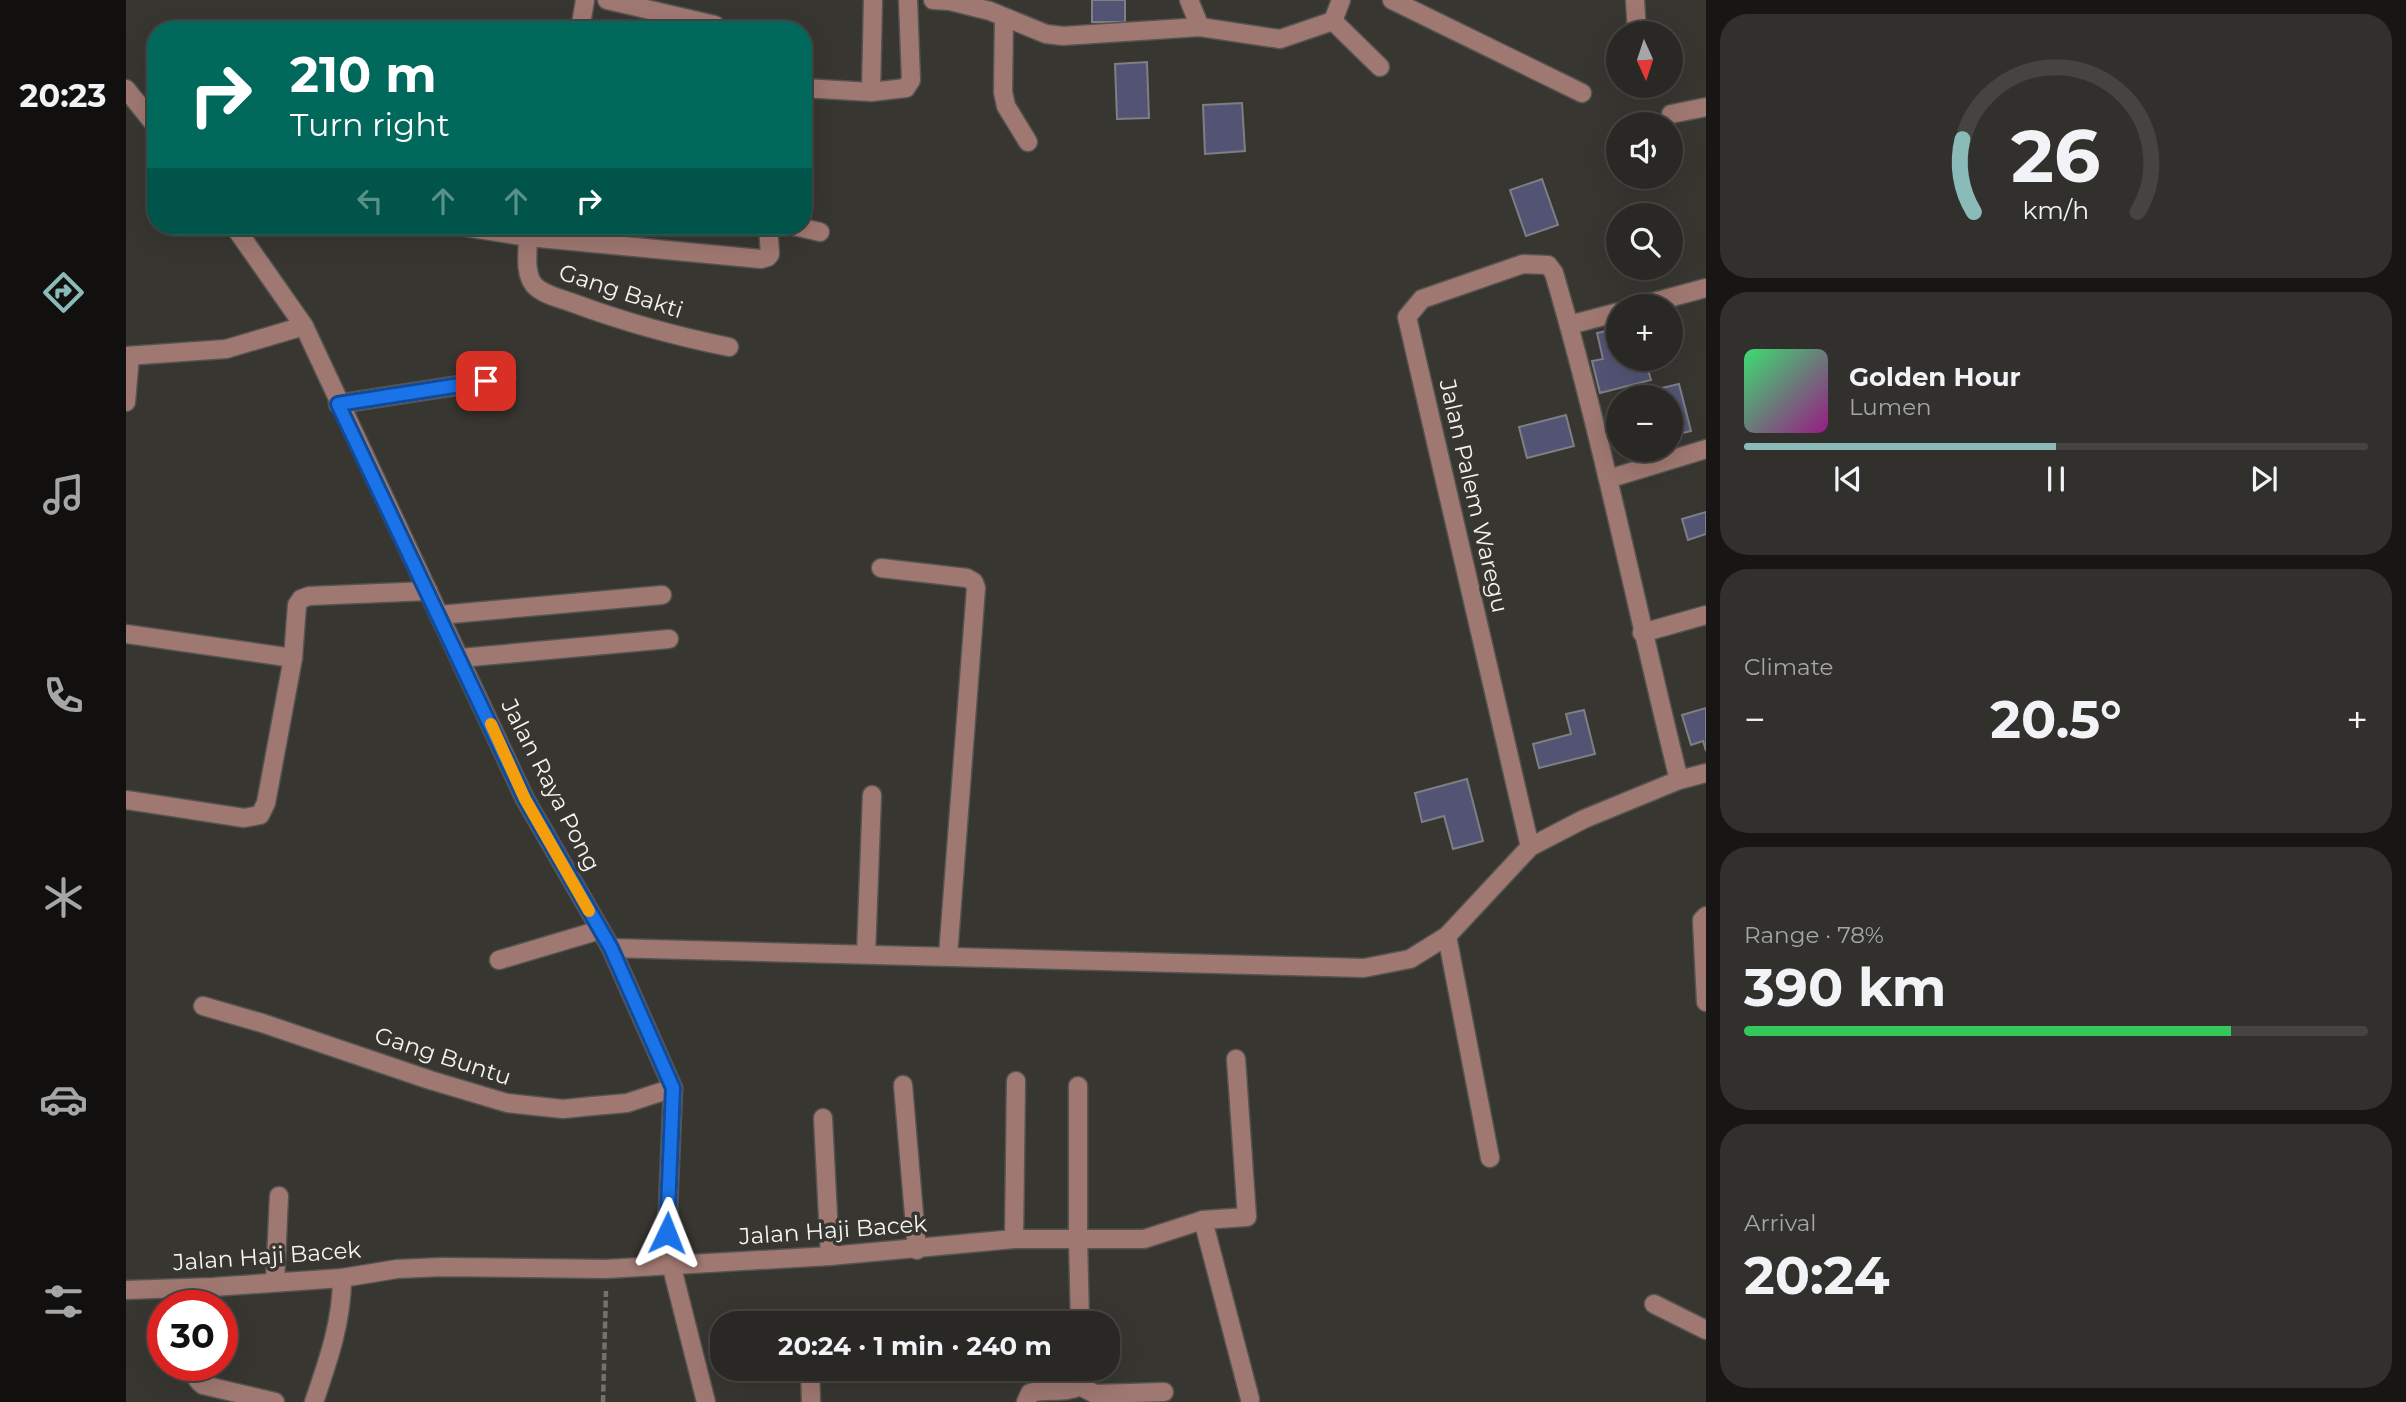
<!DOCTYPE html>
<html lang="en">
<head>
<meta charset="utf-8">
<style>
	body { margin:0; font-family:Montserrat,sans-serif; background:#32302d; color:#f1f3f6; height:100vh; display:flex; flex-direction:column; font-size:26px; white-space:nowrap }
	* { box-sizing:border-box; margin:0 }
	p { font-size:23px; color:#a5a6a7 }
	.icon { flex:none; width:38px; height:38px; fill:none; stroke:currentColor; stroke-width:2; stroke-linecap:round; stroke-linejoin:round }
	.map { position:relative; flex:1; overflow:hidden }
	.drawer { display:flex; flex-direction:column; gap:14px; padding:14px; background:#171614; width:700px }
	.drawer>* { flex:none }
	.banner { position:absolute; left:21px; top:21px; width:665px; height:214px; border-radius:28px; box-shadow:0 7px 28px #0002,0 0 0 2px #464442; background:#00695c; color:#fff; overflow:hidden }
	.needle { width:46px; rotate:177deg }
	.controls { position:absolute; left:1480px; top:21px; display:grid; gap:14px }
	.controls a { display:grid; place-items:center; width:77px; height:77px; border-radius:50%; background:#2a2825; box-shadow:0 7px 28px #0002,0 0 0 2px #464442; font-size:35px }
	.speed { position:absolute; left:21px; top:1290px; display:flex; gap:14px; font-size:35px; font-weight:700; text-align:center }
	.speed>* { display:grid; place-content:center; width:91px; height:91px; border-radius:50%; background:#2a2825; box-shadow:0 7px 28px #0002,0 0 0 2px #464442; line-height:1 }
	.speed .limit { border:10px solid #d22; background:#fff; color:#111 }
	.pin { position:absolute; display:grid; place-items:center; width:60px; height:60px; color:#fff; margin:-30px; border-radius:14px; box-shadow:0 4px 10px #0006 }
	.me { position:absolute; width:77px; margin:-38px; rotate:2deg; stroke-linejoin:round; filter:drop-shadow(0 0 5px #0008) }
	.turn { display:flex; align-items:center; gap:24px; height:147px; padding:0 28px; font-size:32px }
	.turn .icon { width:91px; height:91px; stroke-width:2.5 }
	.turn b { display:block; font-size:49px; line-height:60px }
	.lanes { display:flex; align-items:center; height:66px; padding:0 28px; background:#0003; justify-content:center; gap:35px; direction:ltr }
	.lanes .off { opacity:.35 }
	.big { font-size:52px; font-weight:700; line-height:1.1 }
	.drawer .tile { flex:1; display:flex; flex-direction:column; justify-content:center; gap:10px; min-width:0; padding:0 24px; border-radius:28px; background:#32302d }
	.drawer .dial { align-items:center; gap:0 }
	.dial svg { height:182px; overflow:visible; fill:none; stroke:#464442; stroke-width:7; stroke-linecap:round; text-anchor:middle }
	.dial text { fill:#f1f3f6; stroke:none }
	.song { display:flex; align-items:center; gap:21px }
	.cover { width:84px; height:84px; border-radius:10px; background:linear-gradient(135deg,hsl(140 70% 55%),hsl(310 70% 35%)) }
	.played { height:7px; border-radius:4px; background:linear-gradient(90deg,#8bbbb9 50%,#464442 50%) }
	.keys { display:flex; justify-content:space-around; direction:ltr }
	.heat { display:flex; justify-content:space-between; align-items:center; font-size:38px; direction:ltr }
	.charge { height:10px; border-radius:5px; background:linear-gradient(90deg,#34c759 78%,#464442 0) }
	.trip { position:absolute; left:584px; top:1311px; width:410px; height:70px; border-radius:28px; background:#2a2825; box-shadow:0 7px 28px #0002,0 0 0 2px #464442; font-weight:700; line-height:70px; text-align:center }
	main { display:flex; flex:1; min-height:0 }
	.tabs { display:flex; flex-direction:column; width:126px; justify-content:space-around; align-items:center; background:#11100f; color:#a5a6a7 }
	.tabs .icon { width:49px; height:49px }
	.tabs .current { color:#8bbbb9 }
	.tabs b { font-size:32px; color:#f1f3f6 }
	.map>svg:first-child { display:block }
</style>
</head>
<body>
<main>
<nav class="tabs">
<b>20:23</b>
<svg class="icon current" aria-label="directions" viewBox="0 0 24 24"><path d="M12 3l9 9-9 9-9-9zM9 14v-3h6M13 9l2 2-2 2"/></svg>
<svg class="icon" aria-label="music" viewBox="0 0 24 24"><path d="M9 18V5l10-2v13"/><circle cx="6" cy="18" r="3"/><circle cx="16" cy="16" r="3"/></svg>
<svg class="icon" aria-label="phone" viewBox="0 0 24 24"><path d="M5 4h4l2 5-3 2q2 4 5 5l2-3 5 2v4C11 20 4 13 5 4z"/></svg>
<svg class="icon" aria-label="climate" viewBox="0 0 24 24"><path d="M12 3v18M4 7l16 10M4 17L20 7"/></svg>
<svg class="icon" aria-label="car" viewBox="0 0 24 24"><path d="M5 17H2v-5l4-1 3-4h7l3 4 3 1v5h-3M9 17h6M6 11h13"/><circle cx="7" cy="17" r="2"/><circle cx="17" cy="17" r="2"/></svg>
<svg class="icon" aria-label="filters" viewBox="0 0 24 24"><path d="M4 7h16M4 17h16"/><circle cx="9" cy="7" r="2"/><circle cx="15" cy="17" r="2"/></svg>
</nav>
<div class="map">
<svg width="1580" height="1402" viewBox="0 0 1580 1402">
	<rect width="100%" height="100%" fill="#383631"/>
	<g fill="#535474" stroke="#7e7f85" stroke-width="2">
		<rect x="966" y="0" width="33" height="22"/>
		<path d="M1021 62 1023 118 991 119 989 64Z"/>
		<path d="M1116 103 1119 151 1079 154 1077 105Z"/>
		<path d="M1416 179 1432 225 1400 236 1384 190Z"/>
		<path d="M1493 328V359H1519L1525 380 1474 393 1466 361 1477 359 1471 333Z"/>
		<path d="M1553 384 1565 431 1545 436V397H1529L1527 390Z"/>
		<path d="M1440 415 1448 446 1401 458 1393 427Z"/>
		<path d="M1580 512V534L1562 540 1556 519Z"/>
		<path d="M1580 708V751L1577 741 1565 745 1556 715Z"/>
		<path d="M1458 710 1469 754 1413 768 1407 744 1445 734 1440 714Z"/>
		<path d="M1341 779 1357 841 1327 849 1318 816 1296 822 1289 793Z"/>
	</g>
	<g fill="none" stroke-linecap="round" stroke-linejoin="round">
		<g stroke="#565450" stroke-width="21">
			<g id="minor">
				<path d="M481 0 589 25 587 30"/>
				<path d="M807 0 824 1 864 11 920 34 937 36 1074 27 1154 39 1207 21 1215 0"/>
				<path d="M1063 0 1074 27"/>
				<path d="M1266 0 1456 93"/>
				<path d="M1509 0 1511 33"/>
				<path d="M878 18 877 92 880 106 902 142"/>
				<path d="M1207 21 1254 67"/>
				<path d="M454 30 459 0"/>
				<path d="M677 88 745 92 780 88 785 80 782 0"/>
				<path d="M0 89 30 126"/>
				<path d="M1511 89 1512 86"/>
				<path d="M745 92 747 0"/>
				<path d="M1545 114 1580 107"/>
				<path d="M108 226 178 326 399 799 485 948 547 1088 541 1233 545 1264 580 1402"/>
				<path d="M332 226 402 237 635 259 642 257 644 254 642 226"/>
				<path d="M668 226 694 232"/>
				<path d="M402 237C402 251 398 273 408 285 417 295 434 298 447 303 498 322 549 336 603 347"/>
				<path d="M1513 306 1580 288"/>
				<path d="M1443 325 1493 312"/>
				<path d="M0 356 100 349 178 326"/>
				<path d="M0 402 4 356"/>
				<path d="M212 404 380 378"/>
				<path d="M1482 479 1580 449"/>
				<path d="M755 568 841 578 848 582 850 588 822 956"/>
				<path d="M313 615 536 595"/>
				<path d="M1516 633 1580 615"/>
				<path d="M0 634 167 658"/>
				<path d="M334 658 543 639"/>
				<path d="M0 800 118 818 134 815 140 803 167 658 171 605 175 599 183 596 302 591"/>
				<path d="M1404 847 1281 317 1296 299 1397 264 1422 265 1428 273C1477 440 1511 612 1553 780"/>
				<path d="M1580 916 1576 920 1580 1002"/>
				<path d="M1321 936 1364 1158"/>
				<path d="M485 948 1238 968 1284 959 1321 936 1404 847 1458 819 1553 780 1580 773"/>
				<path d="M740 954 746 795"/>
				<path d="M373 960 474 930"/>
				<path d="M77 1006 136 1023 304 1080 381 1103 437 1109 467 1106 501 1103 547 1088"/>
				<path d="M777 1085 791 1250"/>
				<path d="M952 1086V1238L954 1323"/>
				<path d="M697 1118 704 1256"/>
				<path d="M1077 1220 1124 1399"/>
				<path d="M888 1239 890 1081"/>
				<path d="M149 1282 153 1196"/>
				<path d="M0 1290 87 1287 216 1278 271 1269 316 1267 480 1269 704 1256 888 1239H1018L1077 1220 1121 1217 1110 1059"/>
				<path d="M1528 1304 1580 1330"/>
				<path d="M67 1365C68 1374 70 1380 77 1385L149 1402"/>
				<path d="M684 1368 685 1402"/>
				<path d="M954 1386 969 1394 1038 1392"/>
				<path d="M188 1402C202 1361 216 1322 216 1278"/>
				<path d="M900 1402 904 1393C920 1388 939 1394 954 1386L956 1368"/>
			</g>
		</g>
		<path stroke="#72716c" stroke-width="4.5" stroke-dasharray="7 3.5" stroke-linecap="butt" d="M477 1402 480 1291"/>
		<use href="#minor" stroke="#9f7871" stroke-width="18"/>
	</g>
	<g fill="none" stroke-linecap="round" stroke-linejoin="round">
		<g stroke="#114b97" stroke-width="18">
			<path id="route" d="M360 381 212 404 399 799 485 948 547 1088 541 1233"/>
		</g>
		<use href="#route" stroke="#1a73e8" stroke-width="12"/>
		<path stroke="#f59e0b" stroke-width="12" d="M365 724 399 799 463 911"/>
	</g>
	<g text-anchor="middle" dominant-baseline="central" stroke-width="7" stroke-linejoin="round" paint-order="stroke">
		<g font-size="23" fill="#f5f4f0" stroke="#383631">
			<text transform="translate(495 291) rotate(18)">Gang Bakti</text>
			<text transform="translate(1348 496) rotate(77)">Jalan Palem Waregu</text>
			<text transform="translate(425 785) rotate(63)">Jalan Raya Pong</text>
			<text transform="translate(317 1056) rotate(18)">Gang Buntu</text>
			<text transform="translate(707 1230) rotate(-4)">Jalan Haji Bacek</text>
			<text transform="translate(141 1256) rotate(-4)">Jalan Haji Bacek</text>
		</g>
	</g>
</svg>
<div class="controls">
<a><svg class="needle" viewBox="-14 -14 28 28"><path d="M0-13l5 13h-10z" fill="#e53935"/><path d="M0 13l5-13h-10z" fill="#a5a6a7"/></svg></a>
<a><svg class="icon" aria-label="sound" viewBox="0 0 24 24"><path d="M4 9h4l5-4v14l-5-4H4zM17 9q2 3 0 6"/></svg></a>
<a><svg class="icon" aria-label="search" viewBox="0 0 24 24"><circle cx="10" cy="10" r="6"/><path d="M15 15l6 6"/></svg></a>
<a>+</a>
<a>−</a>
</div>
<div class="speed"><div class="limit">30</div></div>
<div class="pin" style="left:360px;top:381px;background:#d93025"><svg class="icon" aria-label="arrive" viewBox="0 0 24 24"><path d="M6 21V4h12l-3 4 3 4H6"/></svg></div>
<svg class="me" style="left:541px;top:1233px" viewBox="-20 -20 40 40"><path d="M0-17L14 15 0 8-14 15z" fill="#1a73e8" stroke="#fff" stroke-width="4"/></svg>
<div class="trip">20:24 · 1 min · 240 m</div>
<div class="banner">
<div class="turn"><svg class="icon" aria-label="right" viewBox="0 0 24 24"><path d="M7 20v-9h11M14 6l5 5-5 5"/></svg><div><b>210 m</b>Turn right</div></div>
<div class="lanes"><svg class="icon off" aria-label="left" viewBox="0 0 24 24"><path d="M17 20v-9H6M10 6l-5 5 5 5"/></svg><svg class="icon off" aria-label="ahead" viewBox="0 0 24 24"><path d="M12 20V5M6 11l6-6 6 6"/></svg><svg class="icon off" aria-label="ahead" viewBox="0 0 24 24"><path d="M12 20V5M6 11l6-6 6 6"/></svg><svg class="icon" aria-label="right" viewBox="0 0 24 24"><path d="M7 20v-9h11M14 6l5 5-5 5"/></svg></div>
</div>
</div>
<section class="drawer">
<div class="tile dial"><svg viewBox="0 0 100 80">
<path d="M14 69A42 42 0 1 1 86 69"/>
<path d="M14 69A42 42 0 0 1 9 37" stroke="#8bbbb9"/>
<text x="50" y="56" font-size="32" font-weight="700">26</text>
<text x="50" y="72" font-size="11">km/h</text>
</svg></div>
<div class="tile">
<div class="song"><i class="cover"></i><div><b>Golden Hour</b><p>Lumen</p></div></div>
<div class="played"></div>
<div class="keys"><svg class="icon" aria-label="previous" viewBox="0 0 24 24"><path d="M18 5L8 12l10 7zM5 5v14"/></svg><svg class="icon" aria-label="pause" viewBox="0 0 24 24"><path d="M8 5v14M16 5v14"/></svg><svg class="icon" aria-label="next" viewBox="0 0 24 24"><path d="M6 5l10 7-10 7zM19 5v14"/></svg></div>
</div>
<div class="tile"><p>Climate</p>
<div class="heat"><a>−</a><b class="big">20.5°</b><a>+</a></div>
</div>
<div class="tile"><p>Range · 78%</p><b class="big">390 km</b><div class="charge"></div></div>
<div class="tile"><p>Arrival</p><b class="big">20:24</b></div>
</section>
</main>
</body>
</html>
